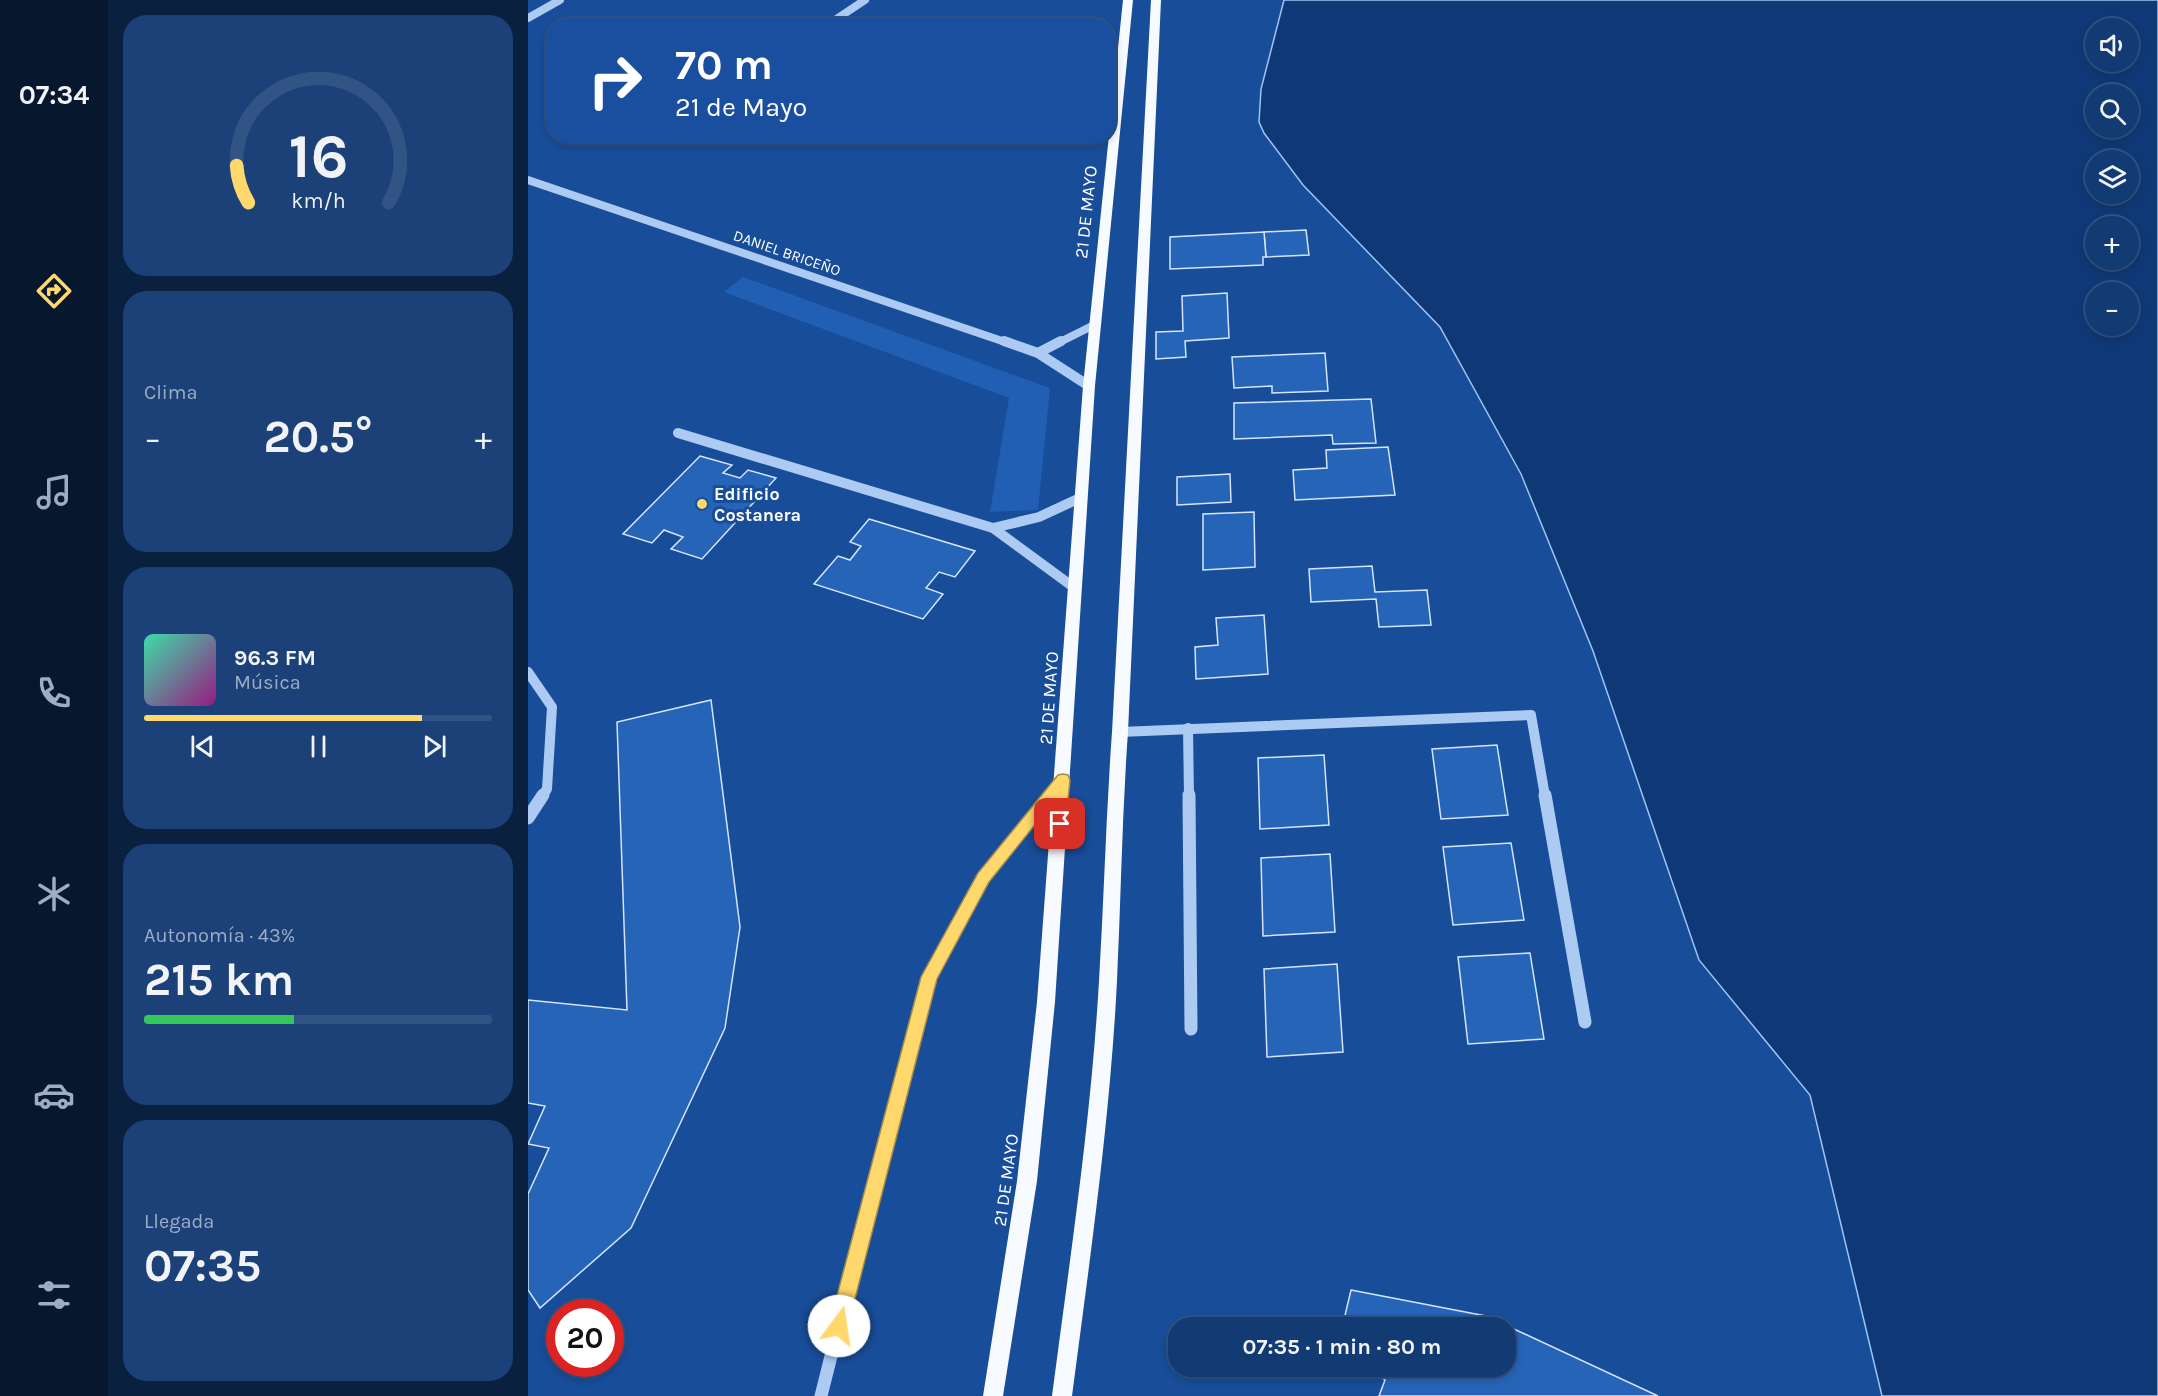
<!DOCTYPE html>
<html lang="es">
<head>
<meta charset="utf-8">
<style>
	body { margin:0; font-family:Karla,sans-serif; background:#1b4178; color:#f1f3f6; height:100vh; display:flex; flex-direction:column; font-size:22px; white-space:nowrap }
	* { box-sizing:border-box; margin:0 }
	p { font-size:20px; color:#9cadc4 }
	.icon { flex:none; width:33px; height:33px; fill:none; stroke:currentColor; stroke-width:2; stroke-linecap:round; stroke-linejoin:round }
	.map { position:relative; flex:1; overflow:hidden }
	.side { display:flex; flex-direction:column; gap:15px; padding:15px; background:#0a203f; width:420px }
	.side>* { flex:none }
	.hud { position:absolute; left:18px; top:18px; width:570px; height:126px; border-radius:24px; box-shadow:0 3px 9px #0003,0 0 0 2px #315485; background:#1a4fa0; color:#fff; overflow:hidden }
	.fabs { position:absolute; left:1557px; top:18px; display:grid; gap:12px }
	.fabs a { display:grid; place-items:center; width:54px; height:54px; border-radius:50%; background:#123a73; box-shadow:0 3px 9px #0003,0 0 0 2px #315485; font-size:30px }
	.speed { position:absolute; left:18px; top:1299px; display:flex; gap:12px; font-size:30px; font-weight:700; text-align:center }
	.speed>* { display:grid; place-content:center; width:78px; height:78px; border-radius:50%; background:#123a73; box-shadow:0 3px 9px #0003,0 0 0 2px #315485; line-height:1 }
	.speed .limit { border:9px solid #d22; background:#fff; color:#111 }
	.pin { position:absolute; display:grid; place-items:center; width:51px; height:51px; color:#fff; margin:-26px; border-radius:12px; box-shadow:0 3px 9px #0006 }
	.me { position:absolute; width:66px; margin:-33px; rotate:14deg; stroke-linejoin:round; filter:drop-shadow(0 0 4px #0008) }
	.turn { display:flex; align-items:center; gap:21px; height:126px; padding:0 30px; font-size:27px }
	.turn .icon { width:78px; height:78px; stroke-width:2.5 }
	.turn b { display:block; font-size:42px; line-height:51px }
	.big { font-size:45px; font-weight:700; line-height:1.1 }
	.side .tile { flex:1; display:flex; flex-direction:column; justify-content:center; gap:9px; min-width:0; padding:0 21px; border-radius:24px; background:#1b4178 }
	.side .dial { align-items:center; gap:0 }
	.dial svg { height:156px; overflow:visible; fill:none; stroke:#315485; stroke-width:7; stroke-linecap:round; text-anchor:middle }
	.dial text { fill:#f1f3f6; stroke:none }
	.song { display:flex; align-items:center; gap:18px }
	.cover { width:72px; height:72px; border-radius:9px; background:linear-gradient(135deg,hsl(160 70% 55%),hsl(310 70% 35%)) }
	.played { height:6px; border-radius:3px; background:linear-gradient(90deg,#ffd86d 80%,#315485 80%) }
	.keys { display:flex; justify-content:space-around; direction:ltr }
	.heat { display:flex; justify-content:space-between; align-items:center; font-size:33px; direction:ltr }
	.charge { height:9px; border-radius:4px; background:linear-gradient(90deg,#34c759 43%,#315485 0) }
	.trip { position:absolute; left:640px; top:1317px; width:348px; height:60px; border-radius:24px; background:#123a73; box-shadow:0 3px 9px #0003,0 0 0 2px #315485; font-weight:700; line-height:60px; text-align:center }
	main { display:flex; flex:1; min-height:0 }
	.menu { display:flex; flex-direction:column; width:108px; justify-content:space-around; align-items:center; background:#07172e; color:#9cadc4 }
	.menu .icon { width:42px; height:42px }
	.menu .selected { color:#ffd86d }
	.menu b { font-size:27px; color:#f1f3f6 }
	.map>svg:first-child { display:block }
</style>
</head>
<body>
<main>
<nav class="menu">
<b>07:34</b>
<svg class="icon selected" aria-label="directions" viewBox="0 0 24 24"><path d="M12 3l9 9-9 9-9-9zM9 14v-3h6M13 9l2 2-2 2"/></svg>
<svg class="icon" aria-label="music" viewBox="0 0 24 24"><path d="M9 18V5l10-2v13"/><circle cx="6" cy="18" r="3"/><circle cx="16" cy="16" r="3"/></svg>
<svg class="icon" aria-label="phone" viewBox="0 0 24 24"><path d="M5 4h4l2 5-3 2q2 4 5 5l2-3 5 2v4C11 20 4 13 5 4z"/></svg>
<svg class="icon" aria-label="climate" viewBox="0 0 24 24"><path d="M12 3v18M4 7l16 10M4 17L20 7"/></svg>
<svg class="icon" aria-label="car" viewBox="0 0 24 24"><path d="M5 17H2v-5l4-1 3-4h7l3 4 3 1v5h-3M9 17h6M6 11h13"/><circle cx="7" cy="17" r="2"/><circle cx="17" cy="17" r="2"/></svg>
<svg class="icon" aria-label="filters" viewBox="0 0 24 24"><path d="M4 7h16M4 17h16"/><circle cx="9" cy="7" r="2"/><circle cx="15" cy="17" r="2"/></svg>
</nav>
<section class="side">
<div class="tile dial"><svg viewBox="0 0 100 80">
<path d="M14 69A42 42 0 1 1 86 69"/>
<path d="M14 69A42 42 0 0 1 8 50" stroke="#ffd86d"/>
<text x="50" y="56" font-size="32" font-weight="700">16</text>
<text x="50" y="72" font-size="11">km/h</text>
</svg></div>
<div class="tile"><p>Clima</p>
<div class="heat"><a>−</a><b class="big">20.5°</b><a>+</a></div>
</div>
<div class="tile">
<div class="song"><i class="cover"></i><div><b>96.3 FM</b><p>Música</p></div></div>
<div class="played"></div>
<div class="keys"><svg class="icon" aria-label="previous" viewBox="0 0 24 24"><path d="M18 5L8 12l10 7zM5 5v14"/></svg><svg class="icon" aria-label="pause" viewBox="0 0 24 24"><path d="M8 5v14M16 5v14"/></svg><svg class="icon" aria-label="next" viewBox="0 0 24 24"><path d="M6 5l10 7-10 7zM19 5v14"/></svg></div>
</div>
<div class="tile"><p>Autonomía · 43%</p><b class="big">215 km</b><div class="charge"></div></div>
<div class="tile"><p>Llegada</p><b class="big">07:35</b></div>
</section>
<div class="map">
<svg width="1630" height="1396" viewBox="0 0 1630 1396">
	<rect width="100%" height="100%" fill="#184d99"/>
	<path fill="#205fb3" d="M215 277 522 388 510 510 462 512 481 398 196 292Z"/>
	<path fill="#0f3976" stroke="#9fc5f4" stroke-width="1.5" fill-rule="evenodd" d="M756 0H1630V1396H1354L1282 1095 1171 960 1065 651 993 474 912 327 775 185 736 133 731 122 733 89ZM1568 28H1600V62H1568ZM1568 94H1600V128H1568ZM1568 160H1600V194H1568ZM1568 226H1600V260H1568ZM1568 292H1600V326H1568Z"/>
	<g fill="#2664b7" stroke="#d4e5fc" stroke-width="1.5">
		<path d="M195 19 215 26H185Z"/>
		<path d="M778 230 781 255 738 257 736 232Z"/>
		<path d="M736 232 738 257H735V265L642 269V237Z"/>
		<path d="M699 293 701 338 657 341 658 357 628 359V332L655 331 654 296Z"/>
		<path d="M797 353 800 391 744 393V386L706 388 704 357Z"/>
		<path d="M843 399 848 443 805 444 804 435 706 439V403Z"/>
		<path d="M860 447 867 495 767 500 765 470 799 468 798 450Z"/>
		<path d="M172 456 204 465 195 473 212 478 220 470 248 478 174 559 143 549 155 537 136 530 124 543 95 534Z"/>
		<path d="M702 474 703 502 649 505V477Z"/>
		<path d="M726 512 727 567 675 570V514Z"/>
		<path d="M341 519 447 551 427 577 411 572 398 588 415 594 395 619 286 584 310 556 322 560 333 546 322 542Z"/>
		<path d="M844 566 847 592 899 590 903 625 851 627 848 599 783 602 781 569Z"/>
		<path d="M736 615 740 674 668 679 667 647 690 645 688 618Z"/>
		<path d="M183 700 212 927 197 1028 103 1228 12 1308 0 1290V1194L21 1148 0 1144 17 1106 0 1103V1000L99 1010 89 722Z"/>
		<path d="M969 745 980 815 913 819 904 749Z"/>
		<path d="M796 755 801 825 732 829 730 758Z"/>
		<path d="M983 843 996 920 925 925 915 847Z"/>
		<path d="M802 854 807 932 735 936 733 858Z"/>
		<path d="M1002 953 1016 1039 940 1044 930 957Z"/>
		<path d="M809 964 815 1052 739 1057 736 969Z"/>
		<path d="M823 1290 958 1316 1130 1396H851L857 1380 838 1366H978V1328H814Z"/>
	</g>
	<g fill="none" stroke-linecap="round" stroke-linejoin="round">
		<g stroke="#accaf2" stroke-width="8">
			<path d="M0 18 32 0"/>
			<path d="M298 26 337 0"/>
			<path d="M0 180 480 343"/>
			<path d="M530 343 566 325"/>
		</g>
		<g stroke="#accaf2" stroke-width="10">
			<path d="M476 341 510 353 561 386"/>
			<path d="M510 353 533 341"/>
			<path d="M150 433 465 528 548 589"/>
			<path d="M465 528 511 517 554 497"/>
			<path d="M0 672 24 707 19 789 14 796"/>
			<path d="M660 728 661 796"/>
			<path d="M592 732 1003 715 1017 796"/>
			<path d="M522 796 533 782"/>
		</g>
		<g stroke="#accaf2" stroke-width="13">
			<path d="M661 795 663 1029"/>
			<path d="M1017 795 1057 1022"/>
			<path d="M0 818 15 795"/>
			<path d="M293 1396 363 1117 401 977 456 878 523 795"/>
		</g>
		<g fill="#f7faff" fill-rule="evenodd">
			<path d="M595 0H605L567 386 527 1002 509 1181 475 1396H455L489 1181 509 1002 555 386Z"/>
			<path d="M623 0H633L600 732C594 815 593 898 589 981 582 1120 562 1258 544 1396H524C542 1258 563 1120 571 981 576 898 578 815 584 732Z"/>
		</g>
	</g>
	<path fill="#ffd86d" stroke="#a68c47" stroke-width="1.5" d="M535 774 540 775 542 780 537 829 532 831 527 829 524 824 526 801 461 882 409 979 320 1326 317 1333 311 1336 304 1333 301 1326 393 977 450 873 530 775Z"/>
	<circle fill="#ffd86d" stroke="#184d99" stroke-width="2" cx="174" cy="504" r="6"/>
	<g text-anchor="middle" dominant-baseline="central" stroke-width="6" stroke-linejoin="round" paint-order="stroke">
		<g font-size="15" fill="#fff" stroke="#184d99">
			<text transform="translate(259 253) rotate(19)">DANIEL BRICEÑO</text>
		</g>
		<g font-size="18" fill="#fff" stroke="#184d99">
			<text transform="translate(558 212) rotate(-84)">21 DE MAYO</text>
			<text transform="translate(521 698) rotate(-86)">21 DE MAYO</text>
			<text transform="translate(478 1180) rotate(-82)">21 DE MAYO</text>
		</g>
		<g font-size="18" font-weight="bold" fill="#fff" stroke="#184d99" text-anchor="start">
			<text x="186" y="494">Edificio<tspan x="186" dy="21">Costanera</tspan></text>
		</g>
	</g>
</svg>
<div class="fabs">
<a><svg class="icon" aria-label="sound" viewBox="0 0 24 24"><path d="M4 9h4l5-4v14l-5-4H4zM17 9q2 3 0 6"/></svg></a>
<a><svg class="icon" aria-label="search" viewBox="0 0 24 24"><circle cx="10" cy="10" r="6"/><path d="M15 15l6 6"/></svg></a>
<a><svg class="icon" aria-label="layers" viewBox="0 0 24 24"><path d="M12 4l9 5-9 5-9-5zM3 14l9 5 9-5"/></svg></a>
<a>+</a>
<a>−</a>
</div>
<div class="speed"><div class="limit">20</div></div>
<div class="pin" style="left:532px;top:824px;background:#d93025"><svg class="icon" aria-label="arrive" viewBox="0 0 24 24"><path d="M6 21V4h12l-3 4 3 4H6"/></svg></div>
<svg class="me" style="left:311px;top:1326px" viewBox="-20 -20 40 40"><circle r="19" fill="#fff"/><path d="M0-13L10 11 0 6-10 11z" fill="#ffd86d"/></svg>
<div class="trip">07:35 · 1 min · 80 m</div>
<div class="hud">
<div class="turn"><svg class="icon" aria-label="right" viewBox="0 0 24 24"><path d="M7 20v-9h11M14 6l5 5-5 5"/></svg><div><b>70 m</b>21 de Mayo</div></div>
</div>
</div>
</main>
</body>
</html>
